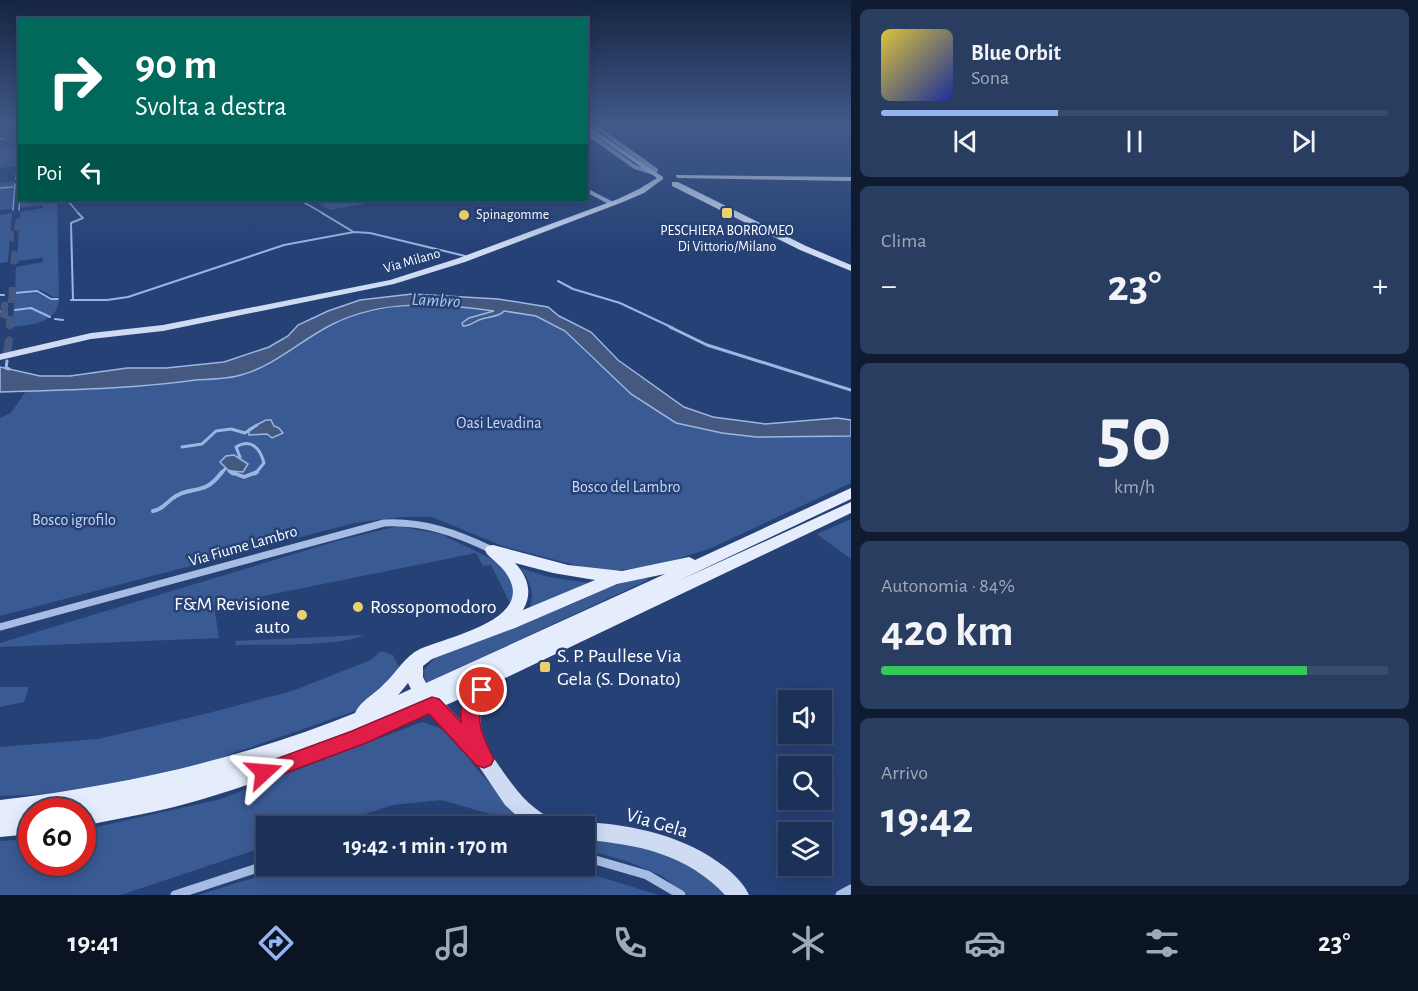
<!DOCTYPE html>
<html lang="it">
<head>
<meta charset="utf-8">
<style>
	body { margin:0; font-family:"Alegreya Sans",sans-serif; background:#293d61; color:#f1f3f6; height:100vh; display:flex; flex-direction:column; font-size:22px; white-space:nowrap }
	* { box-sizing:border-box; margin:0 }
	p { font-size:20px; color:#a0a9ba }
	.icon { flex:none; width:33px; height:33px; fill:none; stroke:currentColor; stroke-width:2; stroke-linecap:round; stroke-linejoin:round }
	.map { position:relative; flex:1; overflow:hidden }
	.side { display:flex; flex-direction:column; gap:9px; padding:9px; background:#0f1b30; width:567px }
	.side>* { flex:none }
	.guide { position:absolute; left:18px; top:18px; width:570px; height:183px; border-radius:0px; box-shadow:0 3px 15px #0003,0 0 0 2px #3a4c6e; background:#00695c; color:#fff; overflow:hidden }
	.buttons { position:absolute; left:778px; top:690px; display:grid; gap:12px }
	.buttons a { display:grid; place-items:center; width:54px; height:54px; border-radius:0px; background:#1c3158; box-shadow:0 3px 15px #0003,0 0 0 2px #3a4c6e; font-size:30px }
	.speed { position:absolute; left:18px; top:798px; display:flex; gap:12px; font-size:30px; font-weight:700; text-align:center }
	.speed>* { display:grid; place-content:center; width:78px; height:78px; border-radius:50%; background:#1c3158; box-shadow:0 3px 15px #0003,0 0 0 2px #3a4c6e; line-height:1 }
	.speed .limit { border:9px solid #d22; background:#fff; color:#111 }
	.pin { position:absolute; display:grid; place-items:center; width:51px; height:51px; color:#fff; margin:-26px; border:3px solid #fff; border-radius:50%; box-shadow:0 2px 6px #0007 }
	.me { position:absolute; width:66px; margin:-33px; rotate:71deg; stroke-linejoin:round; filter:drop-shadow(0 0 4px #0008) }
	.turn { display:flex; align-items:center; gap:21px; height:126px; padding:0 18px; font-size:27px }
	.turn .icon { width:78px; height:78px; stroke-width:2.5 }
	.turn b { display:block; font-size:42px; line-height:51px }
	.then { display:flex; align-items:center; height:57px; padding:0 18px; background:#0003; gap:12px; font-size:22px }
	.big { font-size:45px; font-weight:600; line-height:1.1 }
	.side .tile { flex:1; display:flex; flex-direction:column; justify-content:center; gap:9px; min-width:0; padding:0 21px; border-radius:9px; background:#293d61 }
	.side .dial { align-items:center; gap:0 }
	.dial b { font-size:78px; line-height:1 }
	.song { display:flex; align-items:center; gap:18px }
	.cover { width:72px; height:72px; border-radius:9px; background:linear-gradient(135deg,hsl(50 70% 55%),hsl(230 70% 35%)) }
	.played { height:6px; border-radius:3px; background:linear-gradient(90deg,#95b2f1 35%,#3a4c6e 35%) }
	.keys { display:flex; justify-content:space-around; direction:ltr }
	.heat { display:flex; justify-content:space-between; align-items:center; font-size:33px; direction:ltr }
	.charge { height:9px; border-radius:4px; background:linear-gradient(90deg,#34c759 84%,#3a4c6e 0) }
	.trip { position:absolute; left:256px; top:816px; width:339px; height:60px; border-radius:0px; background:#1c3158; box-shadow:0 3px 15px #0003,0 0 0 2px #3a4c6e; font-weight:600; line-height:60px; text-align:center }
	.dock { display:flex; height:96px; justify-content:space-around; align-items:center; background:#0b1423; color:#a0a9ba }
	.dock .icon { width:42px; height:42px }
	.dock .active { color:#95b2f1 }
	.dock b { font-size:27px; color:#f1f3f6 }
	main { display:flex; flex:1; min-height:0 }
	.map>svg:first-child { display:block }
</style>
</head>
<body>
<main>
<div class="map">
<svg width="851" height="895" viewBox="0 0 851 895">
	<rect width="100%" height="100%" fill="#264176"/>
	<g fill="#3a5a93">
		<path d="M16 146V166L0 168V149Z"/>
		<path d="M15 181 12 209 0 210V183Z"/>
		<path d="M21 200H57L59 297H54L41 290 15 292 16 267 43 262V258L17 261 20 212 43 208V205L21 208Z"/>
		<path d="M313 200H359L363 204 330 210Z"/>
		<path d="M12 213 8 262 0 263V215Z"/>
		<path d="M37 293 49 299 59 300C57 323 31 325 12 327L15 294Z"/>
		<path d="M407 305H442L536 316 565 331 591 358 676 423 722 433 756 437 851 436V483L711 548 656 566 602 572 505 547 432 517H401L354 523 0 616V418L11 413 26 391 151 386 239 376 272 362 331 325 355 314Z"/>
		<path d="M851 519V559L817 534Z"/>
		<path d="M398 526 441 534 496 561 505 568 515 589 511 605 491 565 483 566 476 553 214 606 219 638 0 647V643L340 540Z"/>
		<path d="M520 568 549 577 596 584 528 612C536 594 531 583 520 568Z"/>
		<path d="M646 577 648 580 646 581 426 683 423 671 435 658 607 587Z"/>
		<path d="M364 635C338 647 268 644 236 645L235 641Z"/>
		<path d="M381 651 393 655 400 669 361 709 214 760 79 793 0 796V747L98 739 201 715 292 691 371 660Z"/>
		<path d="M0 687H29L24 702 0 707Z"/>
		<path d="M422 722 442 729 464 750 475 767 526 824 441 800 393 805 327 826H267V846L121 895H0V841L31 839 32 862H82L83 830 221 799Z"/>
		<path d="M585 835 650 848 698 867 727 895H686L662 876 629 862 585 849Z"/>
		<path d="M293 866H564L659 895H198Z"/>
	</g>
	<g fill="#455980" stroke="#9bb6e2" stroke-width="1.5">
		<path d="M412 294 498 299 548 307 559 316 591 332 618 360 684 407 713 417 765 424 837 418 851 420V436L756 437 722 433 676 423 631 394 565 331 536 316 504 311C501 316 489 317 482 319 474 321 471 326 463 326L462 323 469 318 494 311C441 303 383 299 333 324 302 339 275 366 241 375 228 379 211 379 196 380 132 389 65 390 0 392V367L40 376H70L127 368H166L224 362 269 347 288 336 298 325 328 311 360 300Z"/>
		<path d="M271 420 274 426 279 428 283 433 272 438 267 434 249 435V429L266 420Z"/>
		<path d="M234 455 248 464 243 472 229 471 220 462 226 456Z"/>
	</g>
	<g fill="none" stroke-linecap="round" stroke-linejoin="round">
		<g stroke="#9bb6e2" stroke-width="1.5">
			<path d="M0 138 4 140"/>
			<path d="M17 167 19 136"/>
			<path d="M16 179 17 170"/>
			<path d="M0 188 13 187"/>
			<path d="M300 200 324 214"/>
			<path d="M68 201 79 214"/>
			<path d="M13 210 15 184"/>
			<path d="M19 210 20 198"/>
		</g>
		<g stroke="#9bb6e2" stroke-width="2">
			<path d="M322 213 352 231"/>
			<path d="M558 281 573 289 620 303 673 328"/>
			<path d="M15 293 37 291 51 299H58"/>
			<path d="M0 295H4"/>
			<path d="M71 300H107L128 297 284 245 354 232 370 233 465 256"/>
			<path d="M73 300 71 223 83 218 78 213"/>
			<path d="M15 310 31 308 50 317"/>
			<path d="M0 312 3 311"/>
			<path d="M55 319 63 320"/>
		</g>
		<g stroke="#9bb6e2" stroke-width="3">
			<path d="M670 327 707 345 851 390"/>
			<path d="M7 361 6 368 9 369"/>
			<path d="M182 447 202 444 216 431 231 429 245 433 257 425"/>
			<path d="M240 457 236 447C251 438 260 448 264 463L255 474"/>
			<path d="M229 471 233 474"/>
			<path d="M221 474 225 469"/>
		</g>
		<g stroke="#9bb6e2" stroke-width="4">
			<path d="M231 472 244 477 257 472"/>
			<path d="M153 511C163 509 165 504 173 498 192 484 203 498 222 472"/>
		</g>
		<g fill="#455980" fill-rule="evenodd">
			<path d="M16 219 21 220 20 229 17 231 14 229Z"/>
			<path d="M9 230 14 231V242L7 240Z"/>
			<path d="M12 250 19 252 18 263 14 265 10 263Z"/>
			<path d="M9 287H15C17 291 16 299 14 303H8V315L14 317V327L10 330 6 327V319L0 317 1 304 2 302H8Z"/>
			<path d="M9 336 13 339 11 353 7 356 3 353 5 339Z"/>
		</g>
		<g stroke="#a7bce2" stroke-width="4">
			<path d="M592 124 656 170"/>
			<path d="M586 132 635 167 654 173"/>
			<path d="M586 190 611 203"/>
		</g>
		<path stroke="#a7bce2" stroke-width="7" d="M0 627 384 523C423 521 457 533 492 550"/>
		<g stroke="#a7bce2" stroke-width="9">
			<path d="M392 826 428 820 468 826"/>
			<path d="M585 857 647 875 681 895"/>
			<path d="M175 895 267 865"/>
			<path d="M840 895 851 889"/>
		</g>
		<g fill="#cfdbf3" fill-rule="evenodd">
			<path d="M586 124 663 177V179L644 193 623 202 465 262 394 284 163 331 91 339 0 360V354L91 333 163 325 390 280 459 258 618 199 639 189 657 178 586 129Z"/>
			<path d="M676 175 851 177V181L678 178 676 177Z"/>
			<path d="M672 182H678L806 246 851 265V271L800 250 672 186Z"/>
			<path d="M484 751 490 753C509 779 524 807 555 820L557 826H528L505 805 478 765 475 759 478 753Z"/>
			<path d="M585 822C635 825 685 836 725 867 735 875 744 884 749 895H725C688 855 638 844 585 840V826H577Z"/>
		</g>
		<path fill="#e5ecfb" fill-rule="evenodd" d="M851 488V499L678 581 851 502V513L501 680C499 688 492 693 487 699 472 719 486 741 494 759L491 765 484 768 477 765 429 713C355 746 280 776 203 799 163 811 123 818 82 826V812H32V834L0 837V800C122 786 241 759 355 713 360 701 375 694 384 684 396 673 405 656 420 649 446 637 532 621 509 578 504 568 494 561 487 554L485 550 487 546 493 545 568 565 622 571 689 557 695 560ZM515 563 553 573 595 580 523 610C533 593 528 577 515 563ZM665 574 426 683 423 677V666L432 659 515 628 617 584ZM408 683 411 689 398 695 399 694ZM469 695 461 712V721L446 705Z"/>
	</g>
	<linearGradient id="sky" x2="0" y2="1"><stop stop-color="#152441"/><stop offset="0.5" stop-color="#415a8a"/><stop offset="1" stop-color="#415a8a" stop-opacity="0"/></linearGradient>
	<rect width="851" height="250" fill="url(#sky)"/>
	<path fill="#e11d48" stroke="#92132f" stroke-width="1.5" d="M482 682 489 685 491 690C489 695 485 698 483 702 474 722 485 741 494 759L491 765 484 768 476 765 429 714 366 743 264 781 257 779 254 772 257 766 352 731 432 697 439 699 461 722C459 707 467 687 482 682Z"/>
	<g fill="#ead16c" stroke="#264176" stroke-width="2">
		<rect x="721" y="207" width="12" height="12" rx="3"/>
		<circle cx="464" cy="215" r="6"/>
		<circle cx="358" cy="607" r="6"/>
		<circle cx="302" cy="615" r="6"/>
		<rect x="539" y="661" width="12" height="12" rx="3"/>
	</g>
	<g text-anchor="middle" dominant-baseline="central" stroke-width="5" stroke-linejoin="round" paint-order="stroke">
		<g font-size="14" fill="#fff" stroke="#264176" text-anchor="start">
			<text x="476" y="215">Spinagomme</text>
			<text x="727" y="231" text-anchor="middle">PESCHIERA BORROMEO<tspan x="727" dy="16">Di Vittorio/Milano</tspan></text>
		</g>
		<g font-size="14" fill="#fff" stroke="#264176">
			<text transform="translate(412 261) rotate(-16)">Via Milano</text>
		</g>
		<g font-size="16" fill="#c9d8f2" stroke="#264176">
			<text x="499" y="423">Oasi Levadina</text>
			<text x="626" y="487">Bosco del Lambro</text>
			<text x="74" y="520">Bosco igrofilo</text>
		</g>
		<g font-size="16" fill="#fff" stroke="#264176">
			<text transform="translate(243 546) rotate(-16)">Via Fiume Lambro</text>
		</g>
		<g font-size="18" font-style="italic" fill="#b2c6ea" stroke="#264176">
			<text transform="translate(436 301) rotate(3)">Lambro</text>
		</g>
		<g font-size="20" fill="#fff" stroke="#264176" text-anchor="start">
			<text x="290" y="604" text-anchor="end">F&amp;M Revisione<tspan x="290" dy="23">auto</tspan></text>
			<text x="370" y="607">Rossopomodoro</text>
			<text x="557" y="656">S. P. Paullese Via<tspan x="557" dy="23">Gela (S. Donato)</tspan></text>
		</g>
		<g font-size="20" fill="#fff" stroke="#264176">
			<text transform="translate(657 823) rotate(16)">Via Gela</text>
		</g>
	</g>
</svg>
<div class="buttons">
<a><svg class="icon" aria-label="sound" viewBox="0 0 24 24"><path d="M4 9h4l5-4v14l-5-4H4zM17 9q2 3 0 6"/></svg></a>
<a><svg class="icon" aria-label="search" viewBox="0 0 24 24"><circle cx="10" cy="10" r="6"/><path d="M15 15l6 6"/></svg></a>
<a><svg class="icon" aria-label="layers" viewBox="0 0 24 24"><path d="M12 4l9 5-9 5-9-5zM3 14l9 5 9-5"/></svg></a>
</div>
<div class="speed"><div class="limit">60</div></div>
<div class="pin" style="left:482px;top:690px;background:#d93025"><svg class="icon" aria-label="arrive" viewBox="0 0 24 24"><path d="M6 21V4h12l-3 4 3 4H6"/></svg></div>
<svg class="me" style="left:264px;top:772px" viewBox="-20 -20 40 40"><path d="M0-17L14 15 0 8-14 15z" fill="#e11d48" stroke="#fff" stroke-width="4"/></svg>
<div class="trip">19:42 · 1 min · 170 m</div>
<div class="guide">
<div class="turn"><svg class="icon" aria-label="right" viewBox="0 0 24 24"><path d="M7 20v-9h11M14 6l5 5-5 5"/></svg><div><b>90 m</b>Svolta a destra</div></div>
<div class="then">Poi<svg class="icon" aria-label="left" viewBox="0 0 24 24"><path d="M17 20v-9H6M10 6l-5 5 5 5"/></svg></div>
</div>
</div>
<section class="side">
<div class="tile">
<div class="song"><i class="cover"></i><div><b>Blue Orbit</b><p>Sona</p></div></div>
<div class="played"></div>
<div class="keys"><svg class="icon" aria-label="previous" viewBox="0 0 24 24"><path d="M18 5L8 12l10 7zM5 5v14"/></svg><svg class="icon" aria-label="pause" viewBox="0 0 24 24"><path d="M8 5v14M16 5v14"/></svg><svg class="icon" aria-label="next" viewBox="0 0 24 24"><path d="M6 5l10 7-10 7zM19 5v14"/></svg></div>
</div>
<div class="tile"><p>Clima</p>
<div class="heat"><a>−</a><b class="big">23°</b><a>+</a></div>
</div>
<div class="tile dial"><b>50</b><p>km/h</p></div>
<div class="tile"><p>Autonomia · 84%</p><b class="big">420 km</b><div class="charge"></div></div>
<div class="tile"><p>Arrivo</p><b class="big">19:42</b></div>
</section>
</main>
<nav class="dock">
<b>19:41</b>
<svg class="icon active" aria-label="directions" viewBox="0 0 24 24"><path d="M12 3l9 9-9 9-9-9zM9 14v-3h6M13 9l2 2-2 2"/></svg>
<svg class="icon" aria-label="music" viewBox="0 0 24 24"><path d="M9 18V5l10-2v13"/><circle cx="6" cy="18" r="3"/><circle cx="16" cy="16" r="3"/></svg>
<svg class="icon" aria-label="phone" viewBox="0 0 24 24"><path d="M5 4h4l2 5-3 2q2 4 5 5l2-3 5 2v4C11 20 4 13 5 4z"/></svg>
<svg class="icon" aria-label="climate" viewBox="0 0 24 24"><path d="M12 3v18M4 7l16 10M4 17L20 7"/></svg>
<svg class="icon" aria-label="car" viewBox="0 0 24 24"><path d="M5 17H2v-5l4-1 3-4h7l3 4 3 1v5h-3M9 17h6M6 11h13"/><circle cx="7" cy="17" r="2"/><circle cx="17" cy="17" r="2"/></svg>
<svg class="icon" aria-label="filters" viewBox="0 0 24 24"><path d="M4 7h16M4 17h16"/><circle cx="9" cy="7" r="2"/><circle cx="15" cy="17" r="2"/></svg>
<b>23°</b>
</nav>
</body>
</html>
